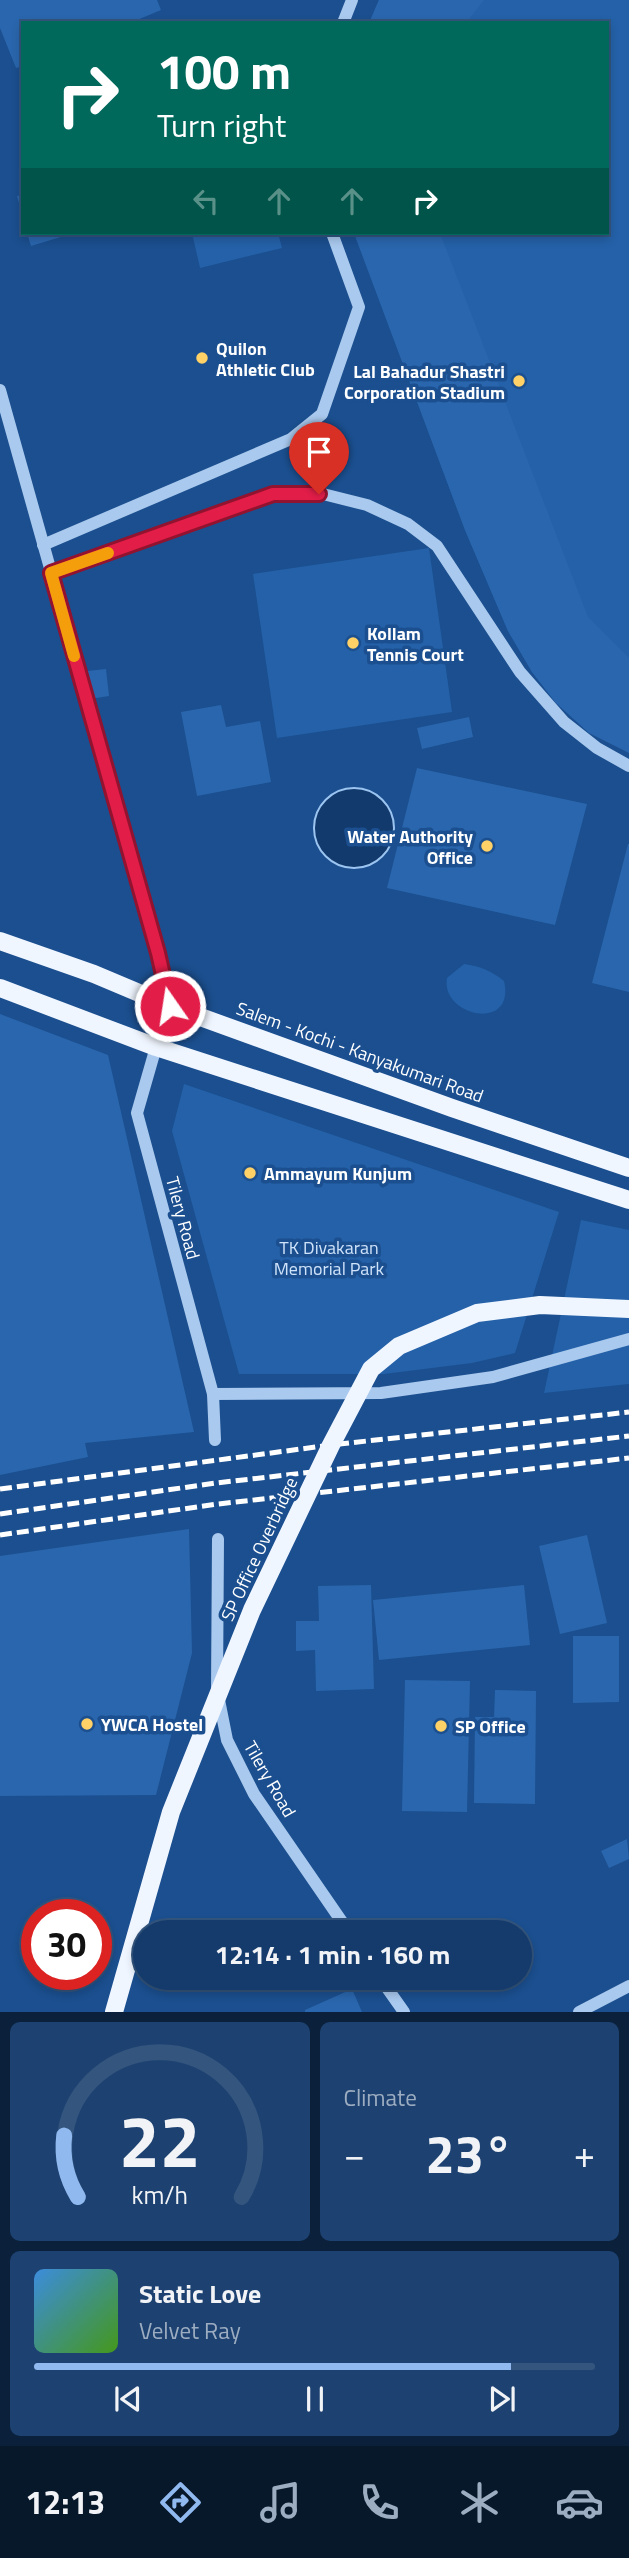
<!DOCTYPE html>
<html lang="en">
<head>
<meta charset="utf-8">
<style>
	body { margin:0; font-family:"Titillium Web",sans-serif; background:#1d4271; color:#f1f3f6; height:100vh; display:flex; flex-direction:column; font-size:26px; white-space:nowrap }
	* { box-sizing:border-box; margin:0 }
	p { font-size:23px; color:#9dadc1 }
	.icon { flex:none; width:38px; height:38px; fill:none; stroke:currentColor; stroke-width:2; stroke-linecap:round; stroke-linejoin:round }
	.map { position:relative; height:2012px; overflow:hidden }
	.drawer { display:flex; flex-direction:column; gap:10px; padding:10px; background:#0b203b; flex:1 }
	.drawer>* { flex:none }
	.guide { position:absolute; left:21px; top:21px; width:588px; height:214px; border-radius:0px; box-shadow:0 4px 10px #0003,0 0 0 2px #33557e; background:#00695c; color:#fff; overflow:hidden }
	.speed { position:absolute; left:21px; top:1899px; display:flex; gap:14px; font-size:35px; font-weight:700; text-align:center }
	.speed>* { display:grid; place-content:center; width:91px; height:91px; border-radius:50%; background:#143b6b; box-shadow:0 4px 10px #0003,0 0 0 2px #33557e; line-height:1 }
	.speed .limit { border:10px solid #d22; background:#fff; color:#111 }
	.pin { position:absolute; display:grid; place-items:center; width:60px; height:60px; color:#fff; margin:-72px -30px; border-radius:50% 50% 50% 0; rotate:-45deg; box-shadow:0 0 7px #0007 }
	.pin .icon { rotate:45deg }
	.me { position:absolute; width:77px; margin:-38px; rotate:347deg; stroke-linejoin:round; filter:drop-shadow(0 0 5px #0008) }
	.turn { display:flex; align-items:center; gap:24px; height:147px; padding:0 21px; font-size:32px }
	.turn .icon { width:91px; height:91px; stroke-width:2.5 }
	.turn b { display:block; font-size:49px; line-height:60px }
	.lanes { display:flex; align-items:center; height:66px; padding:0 21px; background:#0003; justify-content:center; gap:35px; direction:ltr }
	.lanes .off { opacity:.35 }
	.big { font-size:52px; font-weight:700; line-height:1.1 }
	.drawer .tile { flex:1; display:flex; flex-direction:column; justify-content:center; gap:10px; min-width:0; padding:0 24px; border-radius:10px; background:#1d4271 }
	.drawer .dial { align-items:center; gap:0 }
	.dial svg { height:182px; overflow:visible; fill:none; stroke:#33557e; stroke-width:7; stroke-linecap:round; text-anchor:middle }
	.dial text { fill:#f1f3f6; stroke:none }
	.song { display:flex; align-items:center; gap:21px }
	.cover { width:84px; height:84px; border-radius:10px; background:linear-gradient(135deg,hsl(210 70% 55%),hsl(100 70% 35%)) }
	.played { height:7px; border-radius:4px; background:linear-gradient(90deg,#90b9f0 85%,#33557e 85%) }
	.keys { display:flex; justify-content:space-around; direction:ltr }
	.heat { display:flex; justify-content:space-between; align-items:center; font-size:38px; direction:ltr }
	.drawer .tiles { flex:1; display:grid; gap:10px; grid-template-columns:1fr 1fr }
	.tile:last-child { grid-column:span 2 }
	.trip { position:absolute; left:133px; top:1920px; width:399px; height:70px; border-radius:35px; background:#143b6b; box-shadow:0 4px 10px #0003,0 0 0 2px #33557e; font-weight:700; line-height:70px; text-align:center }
	.menu { display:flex; height:112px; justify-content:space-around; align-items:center; background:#08182b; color:#9dadc1 }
	.menu .icon { width:49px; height:49px }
	.menu .selected { color:#90b9f0 }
	.menu b { font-size:32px; color:#f1f3f6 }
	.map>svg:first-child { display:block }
</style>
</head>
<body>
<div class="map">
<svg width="629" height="2012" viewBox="0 0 629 2012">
	<rect width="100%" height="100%" fill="#1b4f8f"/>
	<g fill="#2461a8">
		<path d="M379 0H629V753L556 703 532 672 508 631 465 530 354 233H607V23H369Z"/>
		<path d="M192 233H278L282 248 200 268Z"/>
		<path d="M429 548 452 712 277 738 253 574Z"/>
		<path d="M464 964C479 966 492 971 504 981 516 1033 440 1016 447 978Z"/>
		<path d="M184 1084 559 1212 515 1353 472 1363 384 1374H239L172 1131Z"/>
		<path d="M581 1220 629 1230V1384L544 1393Z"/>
	</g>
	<circle fill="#123a6d" stroke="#9cc4f0" stroke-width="2" cx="354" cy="828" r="40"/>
	<g fill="#2a66ad">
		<path d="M0 0H157L161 10 130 23H23V66L16 68 0 28Z"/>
		<path d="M379 0H484L466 23H369Z"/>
		<path d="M23 195V214H22L17 196Z"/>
		<path d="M27 233H74L31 246Z"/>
		<path d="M354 233H440L588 617 629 658V753L589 733 556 703 532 672 508 631 465 530Z"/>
		<path d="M106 669 109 696 90 699 87 671Z"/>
		<path d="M221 705 226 727 260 721 271 782 197 796 181 712Z"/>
		<path d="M469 717 473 737 422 749 417 728Z"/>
		<path d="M417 768 587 804 555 925 387 888Z"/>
		<path d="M628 844H629V992L592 983Z"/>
		<path d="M0 1014 108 1055 194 1432 85 1443 88 1457 0 1475Z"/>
		<path d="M189 1529 192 1653 156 1795 0 1796V1556Z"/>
		<path d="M587 1535 607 1623 560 1634 539 1546Z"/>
		<path d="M371 1585 374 1689 316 1691 315 1650 296 1651V1621H319L318 1586Z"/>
		<path d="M524 1585 530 1645 379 1660 373 1600Z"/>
		<path d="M573 1636H619V1702L573 1703Z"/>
		<path d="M405 1680 470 1681 467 1812 402 1811Z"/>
		<path d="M495 1690 536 1691 535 1804 474 1803 475 1717H494Z"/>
		<path d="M627 1839 629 1859 609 1868 601 1851Z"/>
		<path d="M352 1989 362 2012H305V2010Z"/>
	</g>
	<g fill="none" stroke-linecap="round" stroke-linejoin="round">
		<g stroke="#a9c9ee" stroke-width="12">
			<path d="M343 23 352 0"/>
			<path d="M0 390 158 953 170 1006"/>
			<path d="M43 545 291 439 322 414 359 307 332 233"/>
			<path d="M51 573 273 494 319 493 367 505 408 524 437 546 520 672 564 722 597 748 629 766"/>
			<path d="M156 1047 137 1113 213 1394 215 1440"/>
			<path d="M213 1394 381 1393 493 1377 629 1339"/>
			<path d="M218 1539 217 1690 227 1740 254 1794 349 1932"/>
			<path d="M380 1978 404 2012"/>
			<path d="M579 2012 629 1986"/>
		</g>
		<g stroke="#f0f6ff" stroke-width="18">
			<path d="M0 941 94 974 170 1006 452 1108 629 1168"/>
			<path d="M0 988 156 1047 629 1200"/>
		</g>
		<g stroke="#fff" stroke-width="5" stroke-dasharray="12 5" stroke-linecap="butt">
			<path d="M0 1489 331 1445 629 1412"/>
			<path d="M0 1514 216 1483 629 1436"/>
			<path d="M0 1535 218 1504 629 1458"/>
		</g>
		<path stroke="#f0f6ff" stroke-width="18" d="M114 2012 171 1812 252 1610 331 1445 371 1369 399 1346 477 1313 540 1305 629 1309"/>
	</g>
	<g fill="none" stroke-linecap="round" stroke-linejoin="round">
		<g stroke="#92132f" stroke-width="18">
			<path id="route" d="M170 1006 158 953 51 573 273 494H319"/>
		</g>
		<use href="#route" stroke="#e11d48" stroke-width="12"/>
		<path stroke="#f59e0b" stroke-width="12" d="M74 656 51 573 108 553"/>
	</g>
	<g fill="#ffd166" stroke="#1b4f8f" stroke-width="2.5">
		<circle cx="202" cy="358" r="7"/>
		<circle cx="519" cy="381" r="7"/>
		<circle cx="353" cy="643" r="7"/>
		<circle cx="487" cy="846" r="7"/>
		<circle cx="250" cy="1173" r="7"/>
		<circle cx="87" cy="1724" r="7"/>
		<circle cx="441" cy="1726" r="7"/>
	</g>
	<g text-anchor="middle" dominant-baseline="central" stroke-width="7" stroke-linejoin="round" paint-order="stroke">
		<g font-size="18" font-weight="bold" fill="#fff" stroke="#1b4f8f" text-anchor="start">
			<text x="216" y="348">Quilon<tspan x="216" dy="21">Athletic Club</tspan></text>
			<text x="505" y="371" text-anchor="end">Lal Bahadur Shastri<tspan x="505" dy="21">Corporation Stadium</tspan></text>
			<text x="367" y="633">Kollam<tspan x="367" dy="21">Tennis Court</tspan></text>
			<text x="473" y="836" text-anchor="end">Water Authority<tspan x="473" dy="21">Office</tspan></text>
			<text x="264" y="1173">Ammayum Kunjum</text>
			<text x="101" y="1724">YWCA Hostel</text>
			<text x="455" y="1726">SP Office</text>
		</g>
		<g font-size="18" fill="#fff" stroke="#1b4f8f">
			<text transform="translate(360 1052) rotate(20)">Salem - Kochi - Kanyakumari Road</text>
			<text transform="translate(183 1218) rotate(75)">Tilery Road</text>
			<text transform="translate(259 1549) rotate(-65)">SP Office Overbridge</text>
			<text transform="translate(270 1779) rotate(60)">Tilery Road</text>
		</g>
		<g font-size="18" fill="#cfe3fa" stroke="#1b4f8f">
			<text x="329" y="1247">TK Divakaran<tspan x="329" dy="21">Memorial Park</tspan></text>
		</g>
	</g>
</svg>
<div class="speed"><div class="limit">30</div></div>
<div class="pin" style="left:319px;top:494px;background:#d93025"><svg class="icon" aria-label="arrive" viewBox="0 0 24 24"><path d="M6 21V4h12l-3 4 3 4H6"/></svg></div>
<svg class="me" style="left:170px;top:1006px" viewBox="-20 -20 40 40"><circle r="17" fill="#e11d48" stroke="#fff" stroke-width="3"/><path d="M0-11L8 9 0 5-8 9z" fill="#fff"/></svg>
<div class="trip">12:14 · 1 min · 160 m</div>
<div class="guide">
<div class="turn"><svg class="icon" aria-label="right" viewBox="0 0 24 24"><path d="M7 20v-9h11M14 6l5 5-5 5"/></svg><div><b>100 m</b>Turn right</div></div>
<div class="lanes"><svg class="icon off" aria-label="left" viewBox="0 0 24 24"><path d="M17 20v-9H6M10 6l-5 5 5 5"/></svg><svg class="icon off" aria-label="ahead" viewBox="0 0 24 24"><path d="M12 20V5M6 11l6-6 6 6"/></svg><svg class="icon off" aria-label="ahead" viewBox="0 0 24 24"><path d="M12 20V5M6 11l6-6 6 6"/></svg><svg class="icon" aria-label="right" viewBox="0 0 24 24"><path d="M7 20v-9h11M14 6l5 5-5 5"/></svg></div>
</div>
</div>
<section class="drawer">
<div class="tiles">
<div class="tile dial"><svg viewBox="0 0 100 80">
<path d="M14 69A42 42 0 1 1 86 69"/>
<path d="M14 69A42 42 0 0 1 8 42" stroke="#90b9f0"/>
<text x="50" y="56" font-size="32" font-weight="700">22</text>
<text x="50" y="72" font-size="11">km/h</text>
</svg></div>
<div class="tile"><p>Climate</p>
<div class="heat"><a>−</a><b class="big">23°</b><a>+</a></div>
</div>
<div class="tile">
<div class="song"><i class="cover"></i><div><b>Static Love</b><p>Velvet Ray</p></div></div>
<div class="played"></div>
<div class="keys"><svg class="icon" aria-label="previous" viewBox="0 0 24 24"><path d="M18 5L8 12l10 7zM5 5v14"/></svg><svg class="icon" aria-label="pause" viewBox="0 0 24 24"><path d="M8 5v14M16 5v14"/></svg><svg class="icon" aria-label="next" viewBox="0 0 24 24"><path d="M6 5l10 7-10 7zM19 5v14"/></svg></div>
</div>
</div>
</section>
<nav class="menu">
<b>12:13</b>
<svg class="icon selected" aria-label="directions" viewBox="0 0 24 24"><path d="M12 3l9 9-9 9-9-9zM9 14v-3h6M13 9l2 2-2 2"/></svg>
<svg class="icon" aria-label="music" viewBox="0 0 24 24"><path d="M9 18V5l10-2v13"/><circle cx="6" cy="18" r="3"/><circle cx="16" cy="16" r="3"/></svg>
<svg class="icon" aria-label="phone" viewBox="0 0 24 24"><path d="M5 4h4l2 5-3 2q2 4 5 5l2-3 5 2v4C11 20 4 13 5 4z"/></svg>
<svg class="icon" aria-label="climate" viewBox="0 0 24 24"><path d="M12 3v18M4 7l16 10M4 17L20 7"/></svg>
<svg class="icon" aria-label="car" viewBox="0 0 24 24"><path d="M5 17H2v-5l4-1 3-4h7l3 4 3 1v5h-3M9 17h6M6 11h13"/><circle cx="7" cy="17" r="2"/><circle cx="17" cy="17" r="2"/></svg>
</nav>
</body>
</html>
